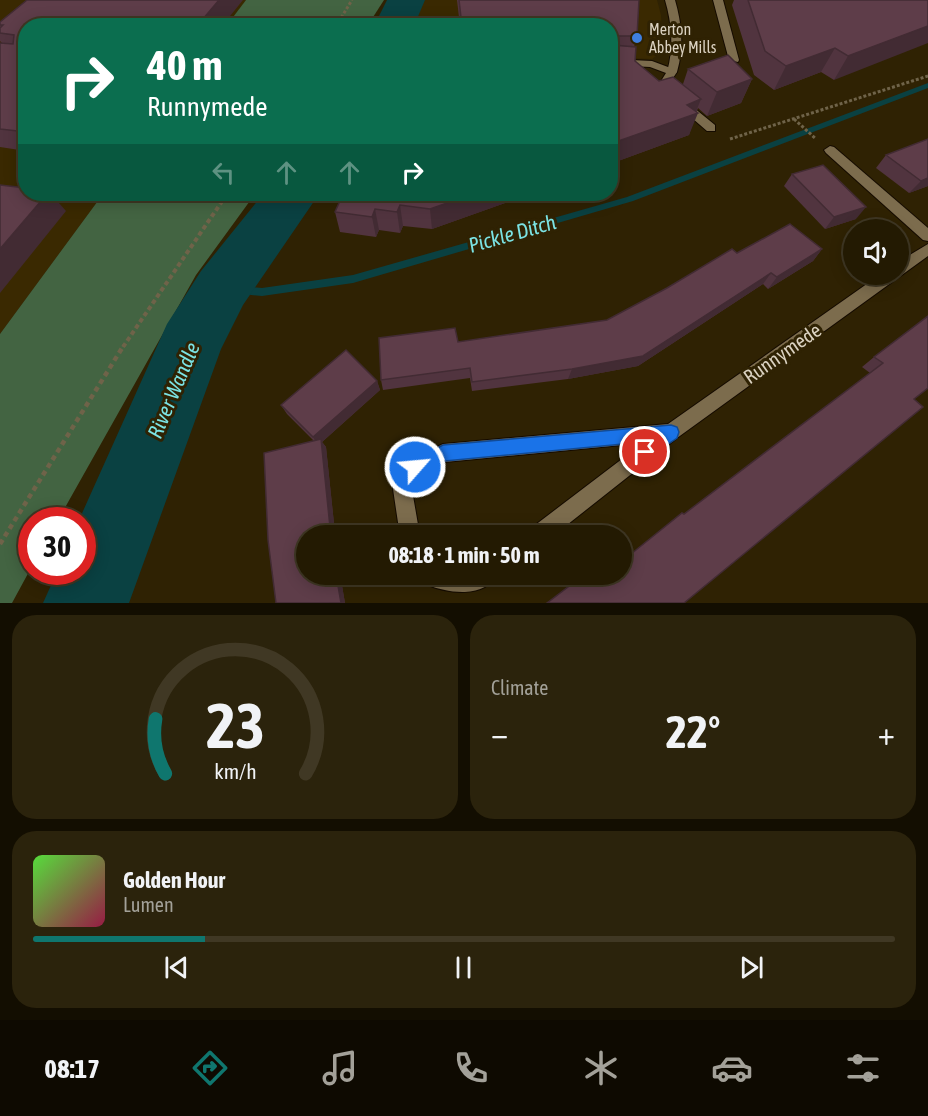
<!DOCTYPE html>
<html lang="en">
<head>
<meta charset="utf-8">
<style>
	body { margin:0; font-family:"Asap Condensed",sans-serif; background:#2b230c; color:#f1f3f6; height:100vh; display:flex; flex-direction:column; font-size:22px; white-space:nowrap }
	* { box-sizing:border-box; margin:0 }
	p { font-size:20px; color:#a3a199 }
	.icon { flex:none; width:33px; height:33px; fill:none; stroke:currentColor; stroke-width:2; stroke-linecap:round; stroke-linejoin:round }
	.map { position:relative; height:603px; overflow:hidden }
	.sheet { display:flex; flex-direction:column; gap:12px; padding:12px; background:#130e01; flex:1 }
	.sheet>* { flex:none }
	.banner { position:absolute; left:18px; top:18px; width:600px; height:183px; border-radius:24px; box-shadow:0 3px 15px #0003,0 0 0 2px #403824; background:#0b6e4f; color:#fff; overflow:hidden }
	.controls { position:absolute; left:843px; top:219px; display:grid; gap:12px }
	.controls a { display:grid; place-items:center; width:66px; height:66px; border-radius:50%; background:#231a02; box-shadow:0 3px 15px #0003,0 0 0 2px #403824; font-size:30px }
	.speed { position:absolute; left:18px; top:507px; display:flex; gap:12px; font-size:30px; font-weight:700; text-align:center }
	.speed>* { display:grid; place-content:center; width:78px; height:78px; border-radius:50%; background:#231a02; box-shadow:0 3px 15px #0003,0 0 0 2px #403824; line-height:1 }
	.speed .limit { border:9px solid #d22; background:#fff; color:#111 }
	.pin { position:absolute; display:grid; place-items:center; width:51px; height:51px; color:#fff; margin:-26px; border:3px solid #fff; border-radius:50%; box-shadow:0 2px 6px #0007 }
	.me { position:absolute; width:66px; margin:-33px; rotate:63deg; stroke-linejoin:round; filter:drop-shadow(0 0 4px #0008) }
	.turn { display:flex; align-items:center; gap:21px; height:126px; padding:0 30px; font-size:27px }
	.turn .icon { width:78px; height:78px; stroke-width:2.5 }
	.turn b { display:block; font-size:42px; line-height:51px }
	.lanes { display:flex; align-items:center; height:57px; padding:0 30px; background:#0003; justify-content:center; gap:30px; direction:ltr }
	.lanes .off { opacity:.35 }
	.big { font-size:45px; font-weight:700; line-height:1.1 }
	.sheet .widget { flex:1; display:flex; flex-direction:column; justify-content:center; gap:9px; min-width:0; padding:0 21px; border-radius:24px; background:#2b230c }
	.sheet .dial { align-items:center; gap:0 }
	.dial svg { height:156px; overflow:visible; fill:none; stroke:#403824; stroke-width:7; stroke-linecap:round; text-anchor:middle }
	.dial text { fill:#f1f3f6; stroke:none }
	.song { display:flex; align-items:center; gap:18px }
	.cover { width:72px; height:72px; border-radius:9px; background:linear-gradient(135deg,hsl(110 70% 55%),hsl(340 70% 35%)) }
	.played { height:6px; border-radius:3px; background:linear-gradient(90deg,#0f766e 20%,#403824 20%) }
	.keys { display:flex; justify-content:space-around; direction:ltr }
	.heat { display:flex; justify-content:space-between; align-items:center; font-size:33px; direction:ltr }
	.sheet .tiles { flex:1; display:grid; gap:12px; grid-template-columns:1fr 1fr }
	.widget:last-child { grid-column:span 2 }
	.trip { position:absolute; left:296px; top:525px; width:336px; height:60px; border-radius:30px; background:#231a02; box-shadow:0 3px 15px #0003,0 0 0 2px #403824; font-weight:700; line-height:60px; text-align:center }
	.tabs { display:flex; height:96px; justify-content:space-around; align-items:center; background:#0e0a01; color:#a3a199 }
	.tabs .icon { width:42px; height:42px }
	.tabs .current { color:#0f766e }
	.tabs b { font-size:27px; color:#f1f3f6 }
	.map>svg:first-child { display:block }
</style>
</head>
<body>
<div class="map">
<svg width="928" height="603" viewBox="0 0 928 603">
	<rect width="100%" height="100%" fill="#2f2203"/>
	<g fill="#3a2901">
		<path d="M0 0H246L227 25 26 26V194H103L0 334Z"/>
		<path d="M418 0H657L661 15 663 51 652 59 624 58 610 26H407Z"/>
	</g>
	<g fill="#436442">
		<path d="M246 0H384L368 25H227Z"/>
		<path d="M103 194H255L196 275 58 520H32L31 568 12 603H0V334Z"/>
	</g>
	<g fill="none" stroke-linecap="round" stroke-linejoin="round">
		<path fill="#0a4142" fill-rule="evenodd" d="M928 83V88L633 201 353 283 262 296 222 292 218 291 217 288 218 285 222 284 262 288 353 275 627 197Z"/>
		<g fill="#0a4142" fill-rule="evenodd">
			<path d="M387 0H425L414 26H374Z"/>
			<path d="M263 194H319L243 305 221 349 129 603H43L57 572H82V520H79L167 324 201 271Z"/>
		</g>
		<g stroke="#150b00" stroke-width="2">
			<g id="service">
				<path d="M713 0H723L739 60 738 62 729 60Z"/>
				<path d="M610 59 652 61 676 70 677 72 671 81 672 90 715 125V131H707L663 93 661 81 666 73 650 67 610 65Z"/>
			</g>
		</g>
		<g stroke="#150b00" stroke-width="2">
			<g id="minor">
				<path d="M665 0H675C682 24 684 48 677 72L672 75 667 72C674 48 672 24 665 0Z"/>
				<path d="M830 146 834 147 928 228V241L923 240 826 153 824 150Z"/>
				<path d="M928 244V256L677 438 553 536H527L530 529 643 443 445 462 421 473 412 490 420 536H400L393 489 409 461 443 444 668 424 881 274H898V262Z"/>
				<path d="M423 574H496C486 599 447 593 428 585Z"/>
			</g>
		</g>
		<g stroke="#6f6349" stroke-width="3" stroke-dasharray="3 2" stroke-linecap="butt">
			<path d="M336 26 352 0"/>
			<path d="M794 119 815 138"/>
			<path d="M730 139 928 76"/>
		</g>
		<path stroke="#6f6349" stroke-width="4" stroke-dasharray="4.5 3" stroke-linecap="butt" d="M123 347 227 194"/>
		<path stroke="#6f6349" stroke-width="4.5" stroke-dasharray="5 4" stroke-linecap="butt" d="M0 544 124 345"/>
		<use href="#service" fill="#7c6c4d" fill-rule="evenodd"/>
		<use href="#minor" fill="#7c6c4d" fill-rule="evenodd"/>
	</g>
	<g fill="#51343f">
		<path d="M457 0H639L637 36 634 47 635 61 659 81 683 84 688 69 752 79 741 103 707 116 698 108 689 135 610 164V26H460Z"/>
		<path d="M734 0H928L834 80 821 72 774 90 754 75 732 5Z"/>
		<path d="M0 22 26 26V151L0 147V43H2L0 41Z"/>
		<path d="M886 155 928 186 909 193 876 168Z"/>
		<path d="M792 174 856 219 825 229 784 186Z"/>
		<path d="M343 194H530L432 229 403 226 400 233 379 230 376 237 340 232 335 212Z"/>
		<path d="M822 249 813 261 768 289 763 284 638 366 568 379 472 391 470 378 383 390 381 380 458 342 607 320 737 253Z"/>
		<path d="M874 357 928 388 684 514 870 373 862 367Z"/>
		<path d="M377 381 380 390 322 442 326 447 335 533 332 534 306 574H340L345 603H276L314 441 287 414 281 405Z"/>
	</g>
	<g fill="#422b33">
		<path d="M219 0H243L222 26H197Z"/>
		<path d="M928 26V43L834 80 848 56Z"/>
		<path d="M835 48 821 72 774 90 786 66Z"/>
		<path d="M752 79 741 103 707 116 717 92Z"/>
		<path d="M701 99 695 114 698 113 689 135 610 164V144L687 105Z"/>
		<path d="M928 178V186L909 193 921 181Z"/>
		<path d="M47 194H51L66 211 0 293V249Z"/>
		<path d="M473 194H530L432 229 430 209Z"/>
		<path d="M400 205 403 226 400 233 397 212Z"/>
		<path d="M866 207 856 219 825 229 834 217Z"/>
		<path d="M375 209 379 230 376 237 372 217Z"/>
		<path d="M822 249 813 261 768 289 777 277Z"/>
		<path d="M771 273 763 284 638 366 568 379 572 369Z"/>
		<path d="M377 381 380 390 322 442 326 447 335 533 332 534 333 536H329L318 445 313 437Z"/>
		<path d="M336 574H340L345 603H341Z"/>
	</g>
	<g fill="#5e3d49" stroke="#422b33" stroke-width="1.5">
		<path d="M27 0H219L197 26H26V132L0 129V43L13 44 14 35 0 33V28L3 25H0V22Z"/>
		<path d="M459 0H639L637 36H613V45L636 47 635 61 659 81 673 77 701 99 687 105 698 113 610 144V26H462Z"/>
		<path d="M748 0H928V26L848 56 835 48 786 66 765 51Z"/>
		<path d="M416 19 451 22 450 26H413Z"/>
		<path d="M728 55 752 79 717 92 688 69Z"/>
		<path d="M928 139V178L921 181 886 155Z"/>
		<path d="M823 165 866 207 834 217 792 174Z"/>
		<path d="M0 185 26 188V194H47L0 249Z"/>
		<path d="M343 194H473L430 209 400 205 397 212 375 209 372 217 335 212Z"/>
		<path d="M790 224 822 249 777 277 771 273 643 356 572 369 472 382 470 368 381 380 379 338 455 328 458 342 607 320 667 288 732 249 737 253Z"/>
		<path d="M928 316V388L914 399 923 407 684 603H547L585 574H603L604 576 606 574H621V562L682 513 684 514 883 363 874 357Z"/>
		<path d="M346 350 377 381 313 437 281 405Z"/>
		<path d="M321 439 330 527 327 528 329 536H306V574H336L341 603H276L268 540 264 453Z"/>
	</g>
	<path fill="#1a73e8" stroke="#114b97" stroke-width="1.5" d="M671 425 677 427 679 432 677 438 645 460 639 458 637 452 645 442 445 461 415 476 409 473 407 467 409 462 443 445Z"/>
	<circle fill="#3f7fe0" stroke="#2f2203" stroke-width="2" cx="637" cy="38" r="6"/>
	<g text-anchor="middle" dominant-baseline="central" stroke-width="6" stroke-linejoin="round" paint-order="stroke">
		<g font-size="16" fill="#dad1c0" stroke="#2f2203" text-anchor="start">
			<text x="649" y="29">Merton<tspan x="649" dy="18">Abbey Mills</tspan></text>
		</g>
		<g font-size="20" fill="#dad1c0" stroke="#2f2203">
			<text transform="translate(782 353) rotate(-35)">Runnymede</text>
		</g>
		<g font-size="21" font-style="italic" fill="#7be3e4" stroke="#2f2203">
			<text transform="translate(512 233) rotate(-16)">Pickle Ditch</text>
			<text transform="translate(173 390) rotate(-67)">River Wandle</text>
		</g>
	</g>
</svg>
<div class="controls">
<a><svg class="icon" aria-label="sound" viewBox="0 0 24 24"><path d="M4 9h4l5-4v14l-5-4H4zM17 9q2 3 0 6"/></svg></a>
</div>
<div class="speed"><div class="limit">30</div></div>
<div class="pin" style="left:645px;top:452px;background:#d93025"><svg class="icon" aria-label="arrive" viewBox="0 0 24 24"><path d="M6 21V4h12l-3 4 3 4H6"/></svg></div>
<svg class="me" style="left:415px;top:467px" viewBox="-20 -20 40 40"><circle r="17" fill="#1a73e8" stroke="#fff" stroke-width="3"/><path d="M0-11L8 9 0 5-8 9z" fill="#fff"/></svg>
<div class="trip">08:18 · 1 min · 50 m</div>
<div class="banner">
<div class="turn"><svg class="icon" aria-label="right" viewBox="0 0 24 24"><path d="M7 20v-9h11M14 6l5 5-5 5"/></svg><div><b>40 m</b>Runnymede</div></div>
<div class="lanes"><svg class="icon off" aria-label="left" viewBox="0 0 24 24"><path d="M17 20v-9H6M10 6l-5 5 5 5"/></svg><svg class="icon off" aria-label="ahead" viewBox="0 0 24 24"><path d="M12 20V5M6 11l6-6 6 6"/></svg><svg class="icon off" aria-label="ahead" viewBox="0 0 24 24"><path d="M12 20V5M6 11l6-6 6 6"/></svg><svg class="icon" aria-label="right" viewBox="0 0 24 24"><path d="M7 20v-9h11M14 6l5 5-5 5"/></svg></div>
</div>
</div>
<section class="sheet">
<div class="tiles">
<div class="widget dial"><svg viewBox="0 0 100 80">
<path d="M14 69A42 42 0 1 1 86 69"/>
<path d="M14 69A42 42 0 0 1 9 41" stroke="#0f766e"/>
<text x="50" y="56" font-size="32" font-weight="700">23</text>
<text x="50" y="72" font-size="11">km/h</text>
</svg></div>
<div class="widget"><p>Climate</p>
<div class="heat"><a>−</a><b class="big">22°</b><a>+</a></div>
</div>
<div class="widget">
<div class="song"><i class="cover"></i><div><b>Golden Hour</b><p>Lumen</p></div></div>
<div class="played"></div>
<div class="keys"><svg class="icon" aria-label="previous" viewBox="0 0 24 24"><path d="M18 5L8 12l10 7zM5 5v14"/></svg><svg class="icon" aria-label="pause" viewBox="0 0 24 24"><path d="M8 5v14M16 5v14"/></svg><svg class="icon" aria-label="next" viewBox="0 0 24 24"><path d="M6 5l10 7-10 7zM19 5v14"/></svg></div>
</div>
</div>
</section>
<nav class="tabs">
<b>08:17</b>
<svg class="icon current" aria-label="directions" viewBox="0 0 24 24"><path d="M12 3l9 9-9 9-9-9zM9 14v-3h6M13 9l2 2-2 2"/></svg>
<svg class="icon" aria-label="music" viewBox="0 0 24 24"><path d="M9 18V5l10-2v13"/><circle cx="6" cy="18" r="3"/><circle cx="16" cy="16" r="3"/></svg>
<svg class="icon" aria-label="phone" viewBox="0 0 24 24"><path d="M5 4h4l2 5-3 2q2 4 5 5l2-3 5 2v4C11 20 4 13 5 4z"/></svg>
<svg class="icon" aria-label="climate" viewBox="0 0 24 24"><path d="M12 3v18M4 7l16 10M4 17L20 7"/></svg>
<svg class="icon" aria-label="car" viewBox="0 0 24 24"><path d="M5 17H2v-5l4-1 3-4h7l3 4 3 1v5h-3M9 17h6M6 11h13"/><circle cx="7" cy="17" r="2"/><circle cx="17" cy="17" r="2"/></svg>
<svg class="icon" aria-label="filters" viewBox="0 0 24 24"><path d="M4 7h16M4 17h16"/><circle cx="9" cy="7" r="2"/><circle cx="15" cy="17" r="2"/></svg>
</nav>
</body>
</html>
